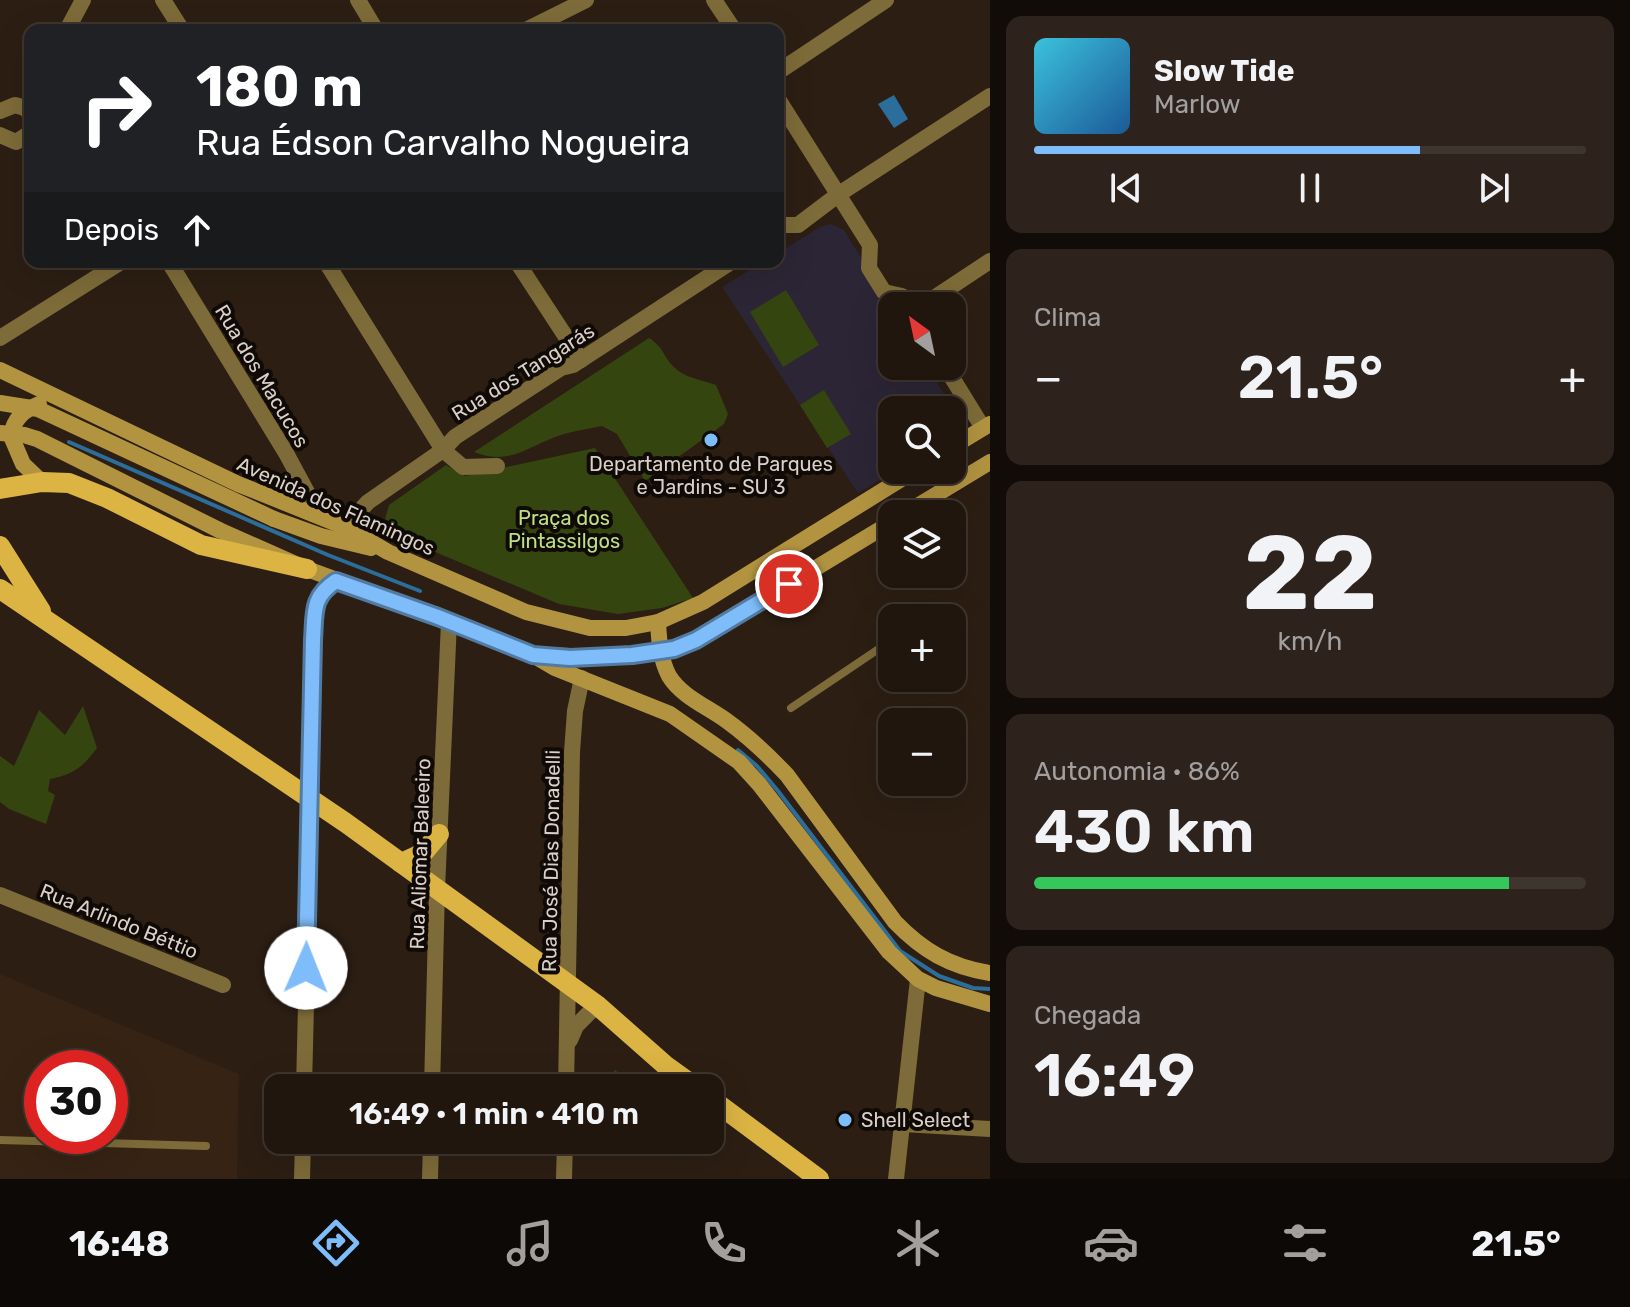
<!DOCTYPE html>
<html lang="pt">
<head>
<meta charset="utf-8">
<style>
	body { margin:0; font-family:Rubik,sans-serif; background:#2d231c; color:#f1f3f6; height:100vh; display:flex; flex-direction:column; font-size:30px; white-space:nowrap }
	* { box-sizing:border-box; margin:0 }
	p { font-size:26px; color:#a29f9e }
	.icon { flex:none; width:44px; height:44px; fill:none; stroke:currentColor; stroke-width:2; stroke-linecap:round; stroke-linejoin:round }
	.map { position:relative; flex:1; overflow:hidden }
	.panel { display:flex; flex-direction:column; gap:16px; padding:16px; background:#120c08; width:640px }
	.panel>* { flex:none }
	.hud { position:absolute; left:24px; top:24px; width:760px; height:244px; border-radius:16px; box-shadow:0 8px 32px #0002,0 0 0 2px #3e352e; background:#202124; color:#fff; overflow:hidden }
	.needle { width:52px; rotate:327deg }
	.fabs { position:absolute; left:878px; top:292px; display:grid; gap:16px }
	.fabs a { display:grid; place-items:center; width:88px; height:88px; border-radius:16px; background:#21160e; box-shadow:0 8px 32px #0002,0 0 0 2px #3e352e; font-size:40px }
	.speed { position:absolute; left:24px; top:1050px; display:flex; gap:16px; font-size:40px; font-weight:700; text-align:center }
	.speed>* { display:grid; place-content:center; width:104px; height:104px; border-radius:50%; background:#21160e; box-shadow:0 8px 32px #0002,0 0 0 2px #3e352e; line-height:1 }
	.speed .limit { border:12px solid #d22; background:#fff; color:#111 }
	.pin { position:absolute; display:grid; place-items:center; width:68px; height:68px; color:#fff; margin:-34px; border:4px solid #fff; border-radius:50%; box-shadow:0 2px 8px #0007 }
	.me { position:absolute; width:88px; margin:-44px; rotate:1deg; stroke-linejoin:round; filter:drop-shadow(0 0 6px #0008) }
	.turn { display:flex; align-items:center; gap:28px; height:168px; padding:0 40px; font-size:36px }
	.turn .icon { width:104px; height:104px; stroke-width:2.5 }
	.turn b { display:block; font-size:56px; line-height:68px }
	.then { display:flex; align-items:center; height:76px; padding:0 40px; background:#0003; gap:16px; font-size:30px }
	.big { font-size:60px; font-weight:600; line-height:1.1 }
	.panel .card { flex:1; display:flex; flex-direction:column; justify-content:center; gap:12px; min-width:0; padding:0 28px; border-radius:16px; background:#2d231c }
	.panel .dial { align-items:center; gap:0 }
	.dial b { font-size:104px; line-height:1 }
	.song { display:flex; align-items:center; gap:24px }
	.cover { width:96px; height:96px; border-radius:12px; background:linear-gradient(135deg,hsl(190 70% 55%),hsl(210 70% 35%)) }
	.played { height:8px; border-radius:4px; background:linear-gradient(90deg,#7fbdfa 70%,#3e352e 70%) }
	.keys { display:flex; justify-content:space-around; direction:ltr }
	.heat { display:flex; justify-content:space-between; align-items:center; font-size:44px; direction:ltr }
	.charge { height:12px; border-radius:6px; background:linear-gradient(90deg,#34c759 86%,#3e352e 0) }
	.trip { position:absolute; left:264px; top:1074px; width:460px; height:80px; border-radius:16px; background:#21160e; box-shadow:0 8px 32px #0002,0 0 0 2px #3e352e; font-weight:600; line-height:80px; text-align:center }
	.tab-bar { display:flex; height:128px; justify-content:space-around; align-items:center; background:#0d0906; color:#a29f9e }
	.tab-bar .icon { width:56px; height:56px }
	.tab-bar .active { color:#7fbdfa }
	.tab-bar b { font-size:36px; color:#f1f3f6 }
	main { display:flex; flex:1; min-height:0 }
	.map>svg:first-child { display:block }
</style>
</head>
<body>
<main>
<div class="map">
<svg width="990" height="1179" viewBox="0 0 990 1179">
	<rect width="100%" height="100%" fill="#2c1e13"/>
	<path fill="#362314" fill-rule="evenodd" d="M0 974 239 1074 237 1179H0ZM42 1068H110V1136H42Z"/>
	<path fill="#2c2535" d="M831 224 844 230 892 309V366H927L953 409 957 423 952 435V410H892V470H896L858 493 722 287 763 262H778V253L820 227Z"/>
	<g fill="#344510">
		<path d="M786 290 819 345 783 367 750 312Z"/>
		<path d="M649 338C663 346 664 358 674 367 684 378 703 380 716 385L728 414 724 424 645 481 617 434 602 426C588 429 572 431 558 436 527 447 509 466 474 452Z"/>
		<path d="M824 390 851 434 827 448 800 405Z"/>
		<path d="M595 448 693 598 662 608 618 614 559 604 390 533 385 519 389 505 446 465 465 476Z"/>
		<path d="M83 706 97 748C82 768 74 774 50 779L48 791 55 795 46 824 9 809 0 802V756L14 766 39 710 65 735Z"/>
		<path d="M615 1070 637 1088H600Z"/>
	</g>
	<path fill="#2b6e9c" d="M894 95 908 119 894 128 878 104Z"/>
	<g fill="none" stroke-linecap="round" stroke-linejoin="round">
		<g stroke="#2b6e9c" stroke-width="4">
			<path d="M69 442 328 555 420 591"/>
			<path d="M738 750 757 766 778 791 900 951 939 976 973 988 990 989"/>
		</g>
		<g stroke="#7d6b39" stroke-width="8">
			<path d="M791 708 892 640"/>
			<path d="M0 1140 206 1146"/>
		</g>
		<g stroke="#7d6b39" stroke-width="16">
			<path d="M163 0 182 30"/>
			<path d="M358 0 376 30"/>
			<path d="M714 0 734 30"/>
			<path d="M67 30 83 0"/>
			<path d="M526 30 586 0"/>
			<path d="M778 72 886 0"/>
			<path d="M778 99 870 245 869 268 884 292 902 296 908 306"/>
			<path d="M0 111 15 105 25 108 30 114"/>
			<path d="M0 135 16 142 30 133"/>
			<path d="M778 225H798L839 194 990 96"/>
			<path d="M169 262 286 453 307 492 313 514"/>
			<path d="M326 262 443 450 463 467 497 466"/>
			<path d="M517 262 581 360"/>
			<path d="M922 306 990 261"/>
			<path d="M0 338 121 262"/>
			<path d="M930 366 951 376 983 428"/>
			<path d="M345 527 368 502 443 450 455 437 561 368 573 365 731 262"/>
			<path d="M0 895 223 985"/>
			<path d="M570 1040 576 1026 597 1005"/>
			<path d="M304 1088 310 839 308 797 315 612 319 595 336 581"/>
			<path d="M432 1088 437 889 449 622"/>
			<path d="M566 1088 572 752 575 711 582 678"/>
			<path d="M903 1124 990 1129"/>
			<path d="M302 1179 303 1140"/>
			<path d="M430 1179 431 1140"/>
			<path d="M564 1179 565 1140"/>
			<path d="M896 1179 918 979"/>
		</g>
		<g stroke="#b29440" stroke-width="16">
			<path d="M0 370 238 484 345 527 388 552 526 612 590 628H626L658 622 703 602 916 470"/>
			<path d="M39 404C23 411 14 418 11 436L23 464 42 482"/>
			<path d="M952 447 990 424"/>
			<path d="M904 514 990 462"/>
			<path d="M274 519 321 536 371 548"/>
			<path d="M219 530 307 569 438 617 533 655 555 668 670 714 739 762 759 784 889 952 918 979 936 988 990 1004"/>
			<path d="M658 622C659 640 660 659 669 676 682 697 708 707 727 721 749 737 769 756 787 775L895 922C922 950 950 967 990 973"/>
			<path d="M538 655 604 657 674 649 712 631 892 522"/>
		</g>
		<g stroke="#dbb443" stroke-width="20">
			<path d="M0 489 42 482 69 483 107 498 201 545 307 569"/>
			<path d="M0 546 41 611"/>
			<path d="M0 589 346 823 597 1005 665 1065 697 1088"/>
			<path d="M401 863 423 853 439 834"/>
			<path d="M710 1098 819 1179"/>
		</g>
		<g stroke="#b29440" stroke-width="16">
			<path d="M0 403 38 409 274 519"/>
			<path d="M0 433 24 435 37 439 219 530"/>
		</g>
	</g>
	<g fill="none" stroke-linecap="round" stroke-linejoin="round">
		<g stroke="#537ba2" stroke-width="20">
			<path id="route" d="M306 968 313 640C315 613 311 597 336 581L438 617 533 655 570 658 632 655 674 649 696 640 789 584"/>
		</g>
		<use href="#route" stroke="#7fbdfa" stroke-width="14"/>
	</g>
	<g fill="#7fbdfa" stroke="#100a06" stroke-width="3">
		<circle cx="711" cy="440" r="8"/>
		<circle cx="845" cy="1120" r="8"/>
	</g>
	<g text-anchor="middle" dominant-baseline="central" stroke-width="8" stroke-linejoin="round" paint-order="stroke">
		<g font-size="20" fill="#dad0c9" stroke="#100a06">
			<text transform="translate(523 372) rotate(-32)">Rua dos Tangarás</text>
			<text transform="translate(262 376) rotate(59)">Rua dos Macucos</text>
			<text transform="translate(336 506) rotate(24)">Avenida dos Flamingos</text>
			<text transform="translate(420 854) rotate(-88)">Rua Aliomar Baleeiro</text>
			<text transform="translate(551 861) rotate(-89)">Rua José Dias Donadelli</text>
			<text transform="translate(119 921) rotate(22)">Rua Arlindo Béttio</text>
		</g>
		<g font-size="20" fill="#dad0c9" stroke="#100a06">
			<text x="711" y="464">Departamento de Parques<tspan x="711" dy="23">e Jardins - SU 3</tspan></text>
			<text x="861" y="1120" text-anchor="start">Shell Select</text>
		</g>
		<g font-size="20" fill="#bde181" stroke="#100a06">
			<text x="564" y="518">Praça dos<tspan x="564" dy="23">Pintassilgos</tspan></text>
		</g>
	</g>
</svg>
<div class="fabs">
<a><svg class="needle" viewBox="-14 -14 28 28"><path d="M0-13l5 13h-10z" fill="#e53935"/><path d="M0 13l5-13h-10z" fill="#a29f9e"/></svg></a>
<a><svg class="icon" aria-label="search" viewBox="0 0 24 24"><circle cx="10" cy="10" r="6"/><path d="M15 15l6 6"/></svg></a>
<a><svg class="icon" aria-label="layers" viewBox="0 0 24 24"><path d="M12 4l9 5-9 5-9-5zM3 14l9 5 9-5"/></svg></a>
<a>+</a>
<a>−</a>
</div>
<div class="speed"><div class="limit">30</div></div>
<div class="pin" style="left:789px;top:584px;background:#d93025"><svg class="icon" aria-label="arrive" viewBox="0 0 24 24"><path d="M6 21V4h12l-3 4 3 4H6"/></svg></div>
<svg class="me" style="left:306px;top:968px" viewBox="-20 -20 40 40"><circle r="19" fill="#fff"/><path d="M0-13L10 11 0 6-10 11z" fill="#7fbdfa"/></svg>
<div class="trip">16:49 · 1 min · 410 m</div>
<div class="hud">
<div class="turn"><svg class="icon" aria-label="right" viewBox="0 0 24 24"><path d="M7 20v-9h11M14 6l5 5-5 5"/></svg><div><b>180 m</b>Rua Édson Carvalho Nogueira</div></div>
<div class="then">Depois<svg class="icon" aria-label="ahead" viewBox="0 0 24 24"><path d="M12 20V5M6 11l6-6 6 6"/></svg></div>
</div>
</div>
<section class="panel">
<div class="card">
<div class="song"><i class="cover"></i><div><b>Slow Tide</b><p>Marlow</p></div></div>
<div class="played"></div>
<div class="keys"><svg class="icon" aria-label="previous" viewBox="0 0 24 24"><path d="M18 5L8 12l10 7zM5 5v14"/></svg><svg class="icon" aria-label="pause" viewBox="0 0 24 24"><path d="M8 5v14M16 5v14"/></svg><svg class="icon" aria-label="next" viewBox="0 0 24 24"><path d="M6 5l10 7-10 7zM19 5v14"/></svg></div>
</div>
<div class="card"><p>Clima</p>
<div class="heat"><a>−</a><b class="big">21.5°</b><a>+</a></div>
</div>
<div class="card dial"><b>22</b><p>km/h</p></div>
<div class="card"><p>Autonomia · 86%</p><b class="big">430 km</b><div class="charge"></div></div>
<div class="card"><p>Chegada</p><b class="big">16:49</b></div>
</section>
</main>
<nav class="tab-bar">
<b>16:48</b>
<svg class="icon active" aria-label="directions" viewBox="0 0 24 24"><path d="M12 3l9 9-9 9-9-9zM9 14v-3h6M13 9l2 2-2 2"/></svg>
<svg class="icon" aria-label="music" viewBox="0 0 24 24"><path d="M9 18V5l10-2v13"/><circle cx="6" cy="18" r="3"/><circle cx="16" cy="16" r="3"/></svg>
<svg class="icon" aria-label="phone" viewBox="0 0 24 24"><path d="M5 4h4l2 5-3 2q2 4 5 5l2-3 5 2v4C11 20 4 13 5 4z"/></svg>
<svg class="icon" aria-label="climate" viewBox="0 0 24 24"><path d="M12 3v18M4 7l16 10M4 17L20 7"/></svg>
<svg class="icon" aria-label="car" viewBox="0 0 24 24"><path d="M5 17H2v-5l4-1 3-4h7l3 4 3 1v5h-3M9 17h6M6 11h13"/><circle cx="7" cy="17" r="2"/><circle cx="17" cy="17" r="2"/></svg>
<svg class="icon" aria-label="filters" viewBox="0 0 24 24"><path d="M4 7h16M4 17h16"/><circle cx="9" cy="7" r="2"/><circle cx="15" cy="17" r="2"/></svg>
<b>21.5°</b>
</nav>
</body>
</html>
